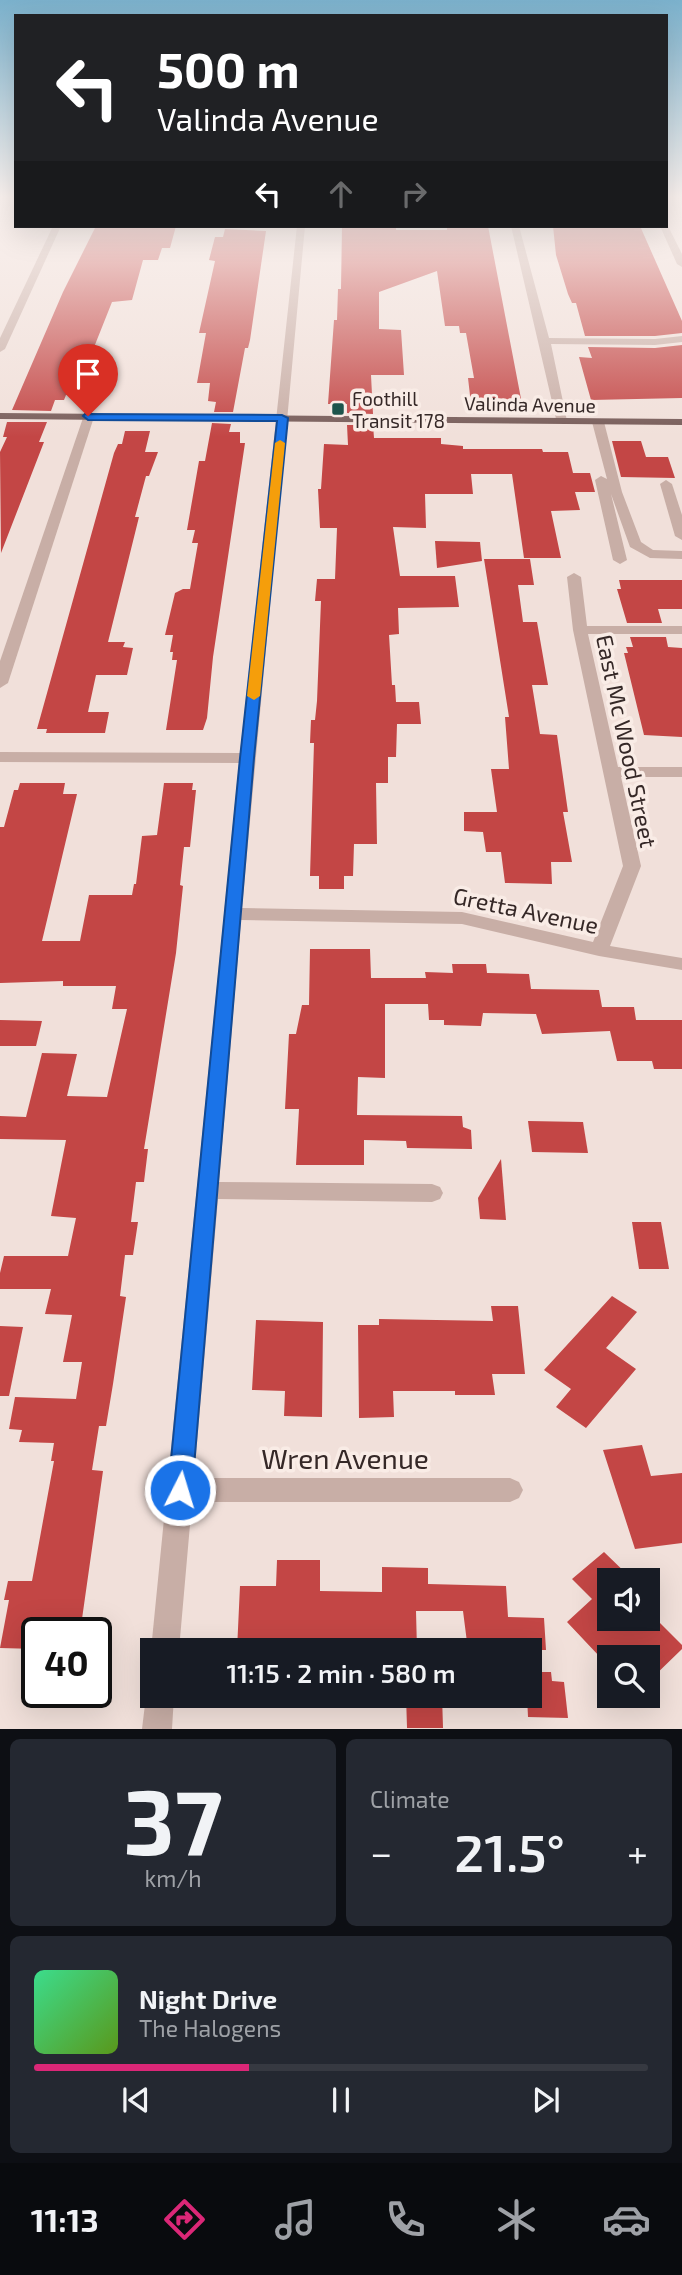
<!DOCTYPE html>
<html lang="en">
<head>
<meta charset="utf-8">
<style>
	body { margin:0; font-family:"Exo 2",sans-serif; background:#242831; color:#f1f3f6; height:100vh; display:flex; flex-direction:column; font-size:26px; white-space:nowrap }
	* { box-sizing:border-box; margin:0 }
	p { font-size:23px; color:#9ea1a6 }
	.icon { flex:none; width:38px; height:38px; fill:none; stroke:currentColor; stroke-width:2; stroke-linecap:round; stroke-linejoin:round }
	.map { position:relative; height:1729px; overflow:hidden }
	.details { display:flex; flex-direction:column; gap:10px; padding:10px; background:#0d0f14; flex:1 }
	.details>* { flex:none }
	.top-card { position:absolute; left:14px; top:14px; width:654px; height:214px; border-radius:0px; box-shadow:0 7px 28px #0002; background:#202124; color:#fff; overflow:hidden }
	.tools { position:absolute; left:597px; top:1568px; display:grid; gap:14px }
	.tools a { display:grid; place-items:center; width:63px; height:63px; border-radius:0px; background:#171b24; box-shadow:0 7px 28px #0002; font-size:35px }
	.speed { position:absolute; left:21px; top:1617px; display:flex; gap:14px; font-size:35px; font-weight:700; text-align:center }
	.speed>* { display:grid; place-content:center; width:91px; height:91px; border-radius:50%; background:#171b24; box-shadow:0 7px 28px #0002; line-height:1 }
	.speed .limit { border:4px solid #111; border-radius:10px; background:#fff; color:#111 }
	.pin { position:absolute; display:grid; place-items:center; width:60px; height:60px; color:#fff; margin:-72px -30px; border-radius:50% 50% 50% 0; rotate:-45deg; box-shadow:0 0 7px #0007 }
	.pin .icon { rotate:45deg }
	.me { position:absolute; width:77px; margin:-38px; rotate:5deg; stroke-linejoin:round; filter:drop-shadow(0 0 5px #0008) }
	.turn { display:flex; align-items:center; gap:24px; height:147px; padding:0 28px; font-size:32px }
	.turn .icon { width:91px; height:91px; stroke-width:2.5 }
	.turn b { display:block; font-size:49px; line-height:60px }
	.lanes { display:flex; align-items:center; height:66px; padding:0 28px; background:#0003; justify-content:center; gap:35px; direction:ltr }
	.lanes .off { opacity:.35 }
	.big { font-size:52px; font-weight:600; line-height:1.1 }
	.details .card { flex:1; display:flex; flex-direction:column; justify-content:center; gap:10px; min-width:0; padding:0 24px; border-radius:10px; background:#242831 }
	.details .dial { align-items:center; gap:0 }
	.dial b { font-size:91px; line-height:1 }
	.song { display:flex; align-items:center; gap:21px }
	.cover { width:84px; height:84px; border-radius:10px; background:linear-gradient(135deg,hsl(150 70% 55%),hsl(90 70% 35%)) }
	.played { height:7px; border-radius:4px; background:linear-gradient(90deg,#db2777 35%,#363941 35%) }
	.keys { display:flex; justify-content:space-around; direction:ltr }
	.heat { display:flex; justify-content:space-between; align-items:center; font-size:38px; direction:ltr }
	.details .tiles { flex:1; display:grid; gap:10px; grid-template-columns:1fr 1fr }
	.card:last-child { grid-column:span 2 }
	.trip { position:absolute; left:140px; top:1638px; width:402px; height:70px; border-radius:0px; background:#171b24; box-shadow:0 7px 28px #0002; font-weight:600; line-height:70px; text-align:center }
	.tabs { display:flex; height:112px; justify-content:space-around; align-items:center; background:#090b0e; color:#9ea1a6 }
	.tabs .icon { width:49px; height:49px }
	.tabs .current { color:#db2777 }
	.tabs b { font-size:32px; color:#f1f3f6 }
	.map>svg:first-child { display:block }
</style>
</head>
<body>
<div class="map">
<svg width="682" height="1729" viewBox="0 0 682 1729">
	<rect width="100%" height="100%" fill="#f1e0da"/>
	<g fill="#c34645">
		<path d="M96 226H176L170 248H162L158 260H143L132 300 112 302 75 395H66L64 400H55L51 411 12 410 63 292Z"/>
		<path d="M342 226H396V230H447V228H457V226H488L522 404H471L468 378H474L466 333H460L459 326H445L437 271 379 292V329L401 330 404 375H371L373 414 347 413V404H328L334 320H337L338 289H341Z"/>
		<path d="M553 226H640L682 321V333L655 336H585L576 303H572L568 294 556 255Z"/>
		<path d="M225 229 266 231 250 340 248 348H245L233 412H214L216 402 208 401 210 383H197L206 333H199L215 261 209 260 215 237H223Z"/>
		<path d="M682 345V398L591 400 579 357 592 358 588 347 655 348Z"/>
		<path d="M7 422H47L39 442H44L1 553 0 452 7 437H3Z"/>
		<path d="M212 423 231 424 229 432H240V443H245L213 657 207 718 203 730H166L177 660H172L173 652H170L173 635H165L175 593 183 589H190L198 543H192L195 530H187L199 461H205Z"/>
		<path d="M347 425H373L374 438H441V444L463 446V449H542L543 452H568L573 473H590L595 492H575L580 510 551 511 561 558H524L512 474H471L473 494H425L426 528 393 527 400 576H455L459 607 398 608 399 634 389 635 392 685H395L396 702H419L421 724H397L396 757H388V783H376L377 844H354L353 876H344V889H319V876H310L314 743H310L311 720H315L317 701 321 601H315L317 579H335L337 528H320L318 489H321L324 444 348 445Z"/>
		<path d="M125 431H150L145 452H158L149 476H146L135 517H139L108 642H125L123 647 133 648 127 675H96L88 712H109L105 733H46L47 729H37L114 453 118 444H122Z"/>
		<path d="M612 441H641L646 457H668L675 478 621 477Z"/>
		<path d="M435 541 480 542 482 561 437 568Z"/>
		<path d="M484 559H530L534 585H518L523 622H537L548 685H532L540 734 557 735 568 812H563L572 862H551L552 884 505 883 501 852H486L483 832 464 831V812H497L491 769H509L505 717H509Z"/>
		<path d="M619 580H682V609H658L662 623H627L617 589H621Z"/>
		<path d="M630 637H666L668 647 682 648V737L644 735 624 653H628L626 647H633Z"/>
		<path d="M20 783H65L63 794H77L42 941H80L89 895H132L134 884H136L142 836 157 835 164 783H193L192 790H196L190 847H184L180 885 183 886 176 953 144 1149H148L144 1182H136L131 1222H138L133 1255H125L120 1296 126 1297 113 1384 106 1426H99L92 1470 103 1471 80 1633H37V1649L0 1648 9 1600H4L8 1581H32L54 1461H51L54 1443 19 1442 22 1430 9 1429 15 1397 76 1399 82 1362H63L72 1315 45 1314 51 1289H0V1273L4 1256H68L76 1218 51 1216 66 1140 0 1139V1116L26 1117 42 1053 77 1054 67 1096 107 1097 127 1009H112L116 986H63V981L0 983V827H4L14 790H18Z"/>
		<path d="M310 949H370L371 978H426L425 972 453 973 452 964H486L487 973 529 974 531 989 599 990 602 1007H634L636 1020H682V1069H654L652 1061H617L610 1031 542 1034 536 1014 483 1013 481 1026 444 1025V1020H429L428 1004H385V1078L358 1077 357 1115 462 1116 463 1127 471 1130 472 1149 407 1148 406 1141 364 1140V1165H296L299 1109H285L289 1034H296L302 1005H309Z"/>
		<path d="M0 1020 42 1021 36 1046H0Z"/>
		<path d="M528 1121 583 1122 588 1153 532 1152Z"/>
		<path d="M501 1159 506 1220 480 1219 478 1198Z"/>
		<path d="M632 1222H661L669 1269H639Z"/>
		<path d="M612 1296 637 1312 606 1348 636 1369 586 1428 556 1407 571 1389 544 1370Z"/>
		<path d="M491 1306H518L525 1374H492L495 1395H455V1391H393L394 1417 359 1418 358 1325H379V1319L493 1321Z"/>
		<path d="M256 1320 323 1322 322 1417 284 1416 285 1391 252 1390Z"/>
		<path d="M0 1326 23 1327 9 1396H0Z"/>
		<path d="M642 1445 651 1476 682 1473V1543L635 1549 603 1450Z"/>
		<path d="M604 1552 633 1580H609V1619H656L682 1645V1649L648 1682V1657H600L567 1622 592 1599 572 1579Z"/>
		<path d="M277 1560H320V1591L382 1592V1567L428 1568V1584L506 1586 508 1617 544 1618 546 1650H468L463 1611H416L417 1650H237L240 1586H276Z"/>
		<path d="M530 1672H551L552 1681 564 1682 568 1718 528 1717 527 1696H530Z"/>
		<path d="M406 1696H442L443 1728H407Z"/>
	</g>
	<g fill="none" stroke-linecap="round" stroke-linejoin="round">
		<g fill="#c8aea6" fill-rule="evenodd">
			<path d="M667 224 682 254V267L677 264 660 226Z"/>
			<path d="M53 226H61L5 349 0 352V338Z"/>
			<path d="M297 226H305L242 908 462 912 593 942 623 866 573 630 567 577 574 573 581 577 587 626H682V634H588L618 767H682V777H621L641 866 610 946 682 958V970L599 956 462 924 241 920 219 1182 432 1184 440 1187 443 1193 440 1199 432 1202 218 1199 194 1478H510L519 1482 523 1490 519 1498 510 1502H192L179 1650H152V1653L151 1650 239 763 0 762V752L240 753Z"/>
			<path d="M511 226H519L549 338 655 339 682 336V342L655 345 551 344 567 421 557 423Z"/>
			<path d="M84 415 94 417 8 683 0 688V661Z"/>
			<path d="M598 419 604 422 622 492 641 542 653 550 682 551V559L650 558 630 547 611 494 627 560 620 564 613 560 595 480 601 476 607 479 592 422Z"/>
			<path d="M666 480 672 484 682 515V540L675 536 660 484Z"/>
			<path d="M152 1685V1696H174L172 1729H142L146 1696Z"/>
		</g>
		<path fill="#765b58" fill-rule="evenodd" d="M0 413 682 419V425L0 419Z"/>
	</g>
	<linearGradient id="sky" x2="0" y2="1"><stop stop-color="#7bb1cc"/><stop offset="0.45" stop-color="#f9f1ee"/><stop offset="1" stop-color="#f9f1ee" stop-opacity="0"/></linearGradient>
	<rect width="682" height="437" fill="url(#sky)"/>
	<path fill="#1a73e8" stroke="#114b97" stroke-width="2" d="M85 414 282 415 288 418 254 758 192 1490 188 1498 180 1501 172 1498 168 1490 240 758 277 421 88 420 83 416Z"/>
	<path fill="#f59e0b" d="M280 440 285 443 260 696 254 700 247 696 275 443Z"/>
	<rect fill="#1d554c" stroke="#f9ece6" stroke-width="2.5" x="331" y="402" width="14" height="14" rx="3.5"/>
	<g text-anchor="middle" dominant-baseline="central" stroke-width="7" stroke-linejoin="round" paint-order="stroke">
		<g font-size="19" fill="#352827" stroke="#f9ece6" text-anchor="start">
			<text x="352" y="398">Foothill<tspan x="352" dy="22">Transit 178</tspan></text>
		</g>
		<g font-size="19" fill="#352827" stroke="#f9ece6">
			<text transform="translate(530 404) rotate(1)">Valinda Avenue</text>
		</g>
		<g font-size="23" fill="#352827" stroke="#f9ece6">
			<text transform="translate(627 741) rotate(78)">East Mc Wood Street</text>
			<text transform="translate(526 910) rotate(12)">Gretta Avenue</text>
		</g>
		<g font-size="28" fill="#352827" stroke="#f9ece6">
			<text x="345" y="1458">Wren Avenue</text>
		</g>
	</g>
</svg>
<div class="tools">
<a><svg class="icon" aria-label="sound" viewBox="0 0 24 24"><path d="M4 9h4l5-4v14l-5-4H4zM17 9q2 3 0 6"/></svg></a>
<a><svg class="icon" aria-label="search" viewBox="0 0 24 24"><circle cx="10" cy="10" r="6"/><path d="M15 15l6 6"/></svg></a>
</div>
<div class="speed"><div class="limit">40</div></div>
<div class="pin" style="left:88px;top:416px;background:#d93025"><svg class="icon" aria-label="arrive" viewBox="0 0 24 24"><path d="M6 21V4h12l-3 4 3 4H6"/></svg></div>
<svg class="me" style="left:180px;top:1490px" viewBox="-20 -20 40 40"><circle r="17" fill="#1a73e8" stroke="#fff" stroke-width="3"/><path d="M0-11L8 9 0 5-8 9z" fill="#fff"/></svg>
<div class="trip">11:15 · 2 min · 580 m</div>
<div class="top-card">
<div class="turn"><svg class="icon" aria-label="left" viewBox="0 0 24 24"><path d="M17 20v-9H6M10 6l-5 5 5 5"/></svg><div><b>500 m</b>Valinda Avenue</div></div>
<div class="lanes"><svg class="icon" aria-label="left" viewBox="0 0 24 24"><path d="M17 20v-9H6M10 6l-5 5 5 5"/></svg><svg class="icon off" aria-label="ahead" viewBox="0 0 24 24"><path d="M12 20V5M6 11l6-6 6 6"/></svg><svg class="icon off" aria-label="right" viewBox="0 0 24 24"><path d="M7 20v-9h11M14 6l5 5-5 5"/></svg></div>
</div>
</div>
<section class="details">
<div class="tiles">
<div class="card dial"><b>37</b><p>km/h</p></div>
<div class="card"><p>Climate</p>
<div class="heat"><a>−</a><b class="big">21.5°</b><a>+</a></div>
</div>
<div class="card">
<div class="song"><i class="cover"></i><div><b>Night Drive</b><p>The Halogens</p></div></div>
<div class="played"></div>
<div class="keys"><svg class="icon" aria-label="previous" viewBox="0 0 24 24"><path d="M18 5L8 12l10 7zM5 5v14"/></svg><svg class="icon" aria-label="pause" viewBox="0 0 24 24"><path d="M8 5v14M16 5v14"/></svg><svg class="icon" aria-label="next" viewBox="0 0 24 24"><path d="M6 5l10 7-10 7zM19 5v14"/></svg></div>
</div>
</div>
</section>
<nav class="tabs">
<b>11:13</b>
<svg class="icon current" aria-label="directions" viewBox="0 0 24 24"><path d="M12 3l9 9-9 9-9-9zM9 14v-3h6M13 9l2 2-2 2"/></svg>
<svg class="icon" aria-label="music" viewBox="0 0 24 24"><path d="M9 18V5l10-2v13"/><circle cx="6" cy="18" r="3"/><circle cx="16" cy="16" r="3"/></svg>
<svg class="icon" aria-label="phone" viewBox="0 0 24 24"><path d="M5 4h4l2 5-3 2q2 4 5 5l2-3 5 2v4C11 20 4 13 5 4z"/></svg>
<svg class="icon" aria-label="climate" viewBox="0 0 24 24"><path d="M12 3v18M4 7l16 10M4 17L20 7"/></svg>
<svg class="icon" aria-label="car" viewBox="0 0 24 24"><path d="M5 17H2v-5l4-1 3-4h7l3 4 3 1v5h-3M9 17h6M6 11h13"/><circle cx="7" cy="17" r="2"/><circle cx="17" cy="17" r="2"/></svg>
</nav>
</body>
</html>
